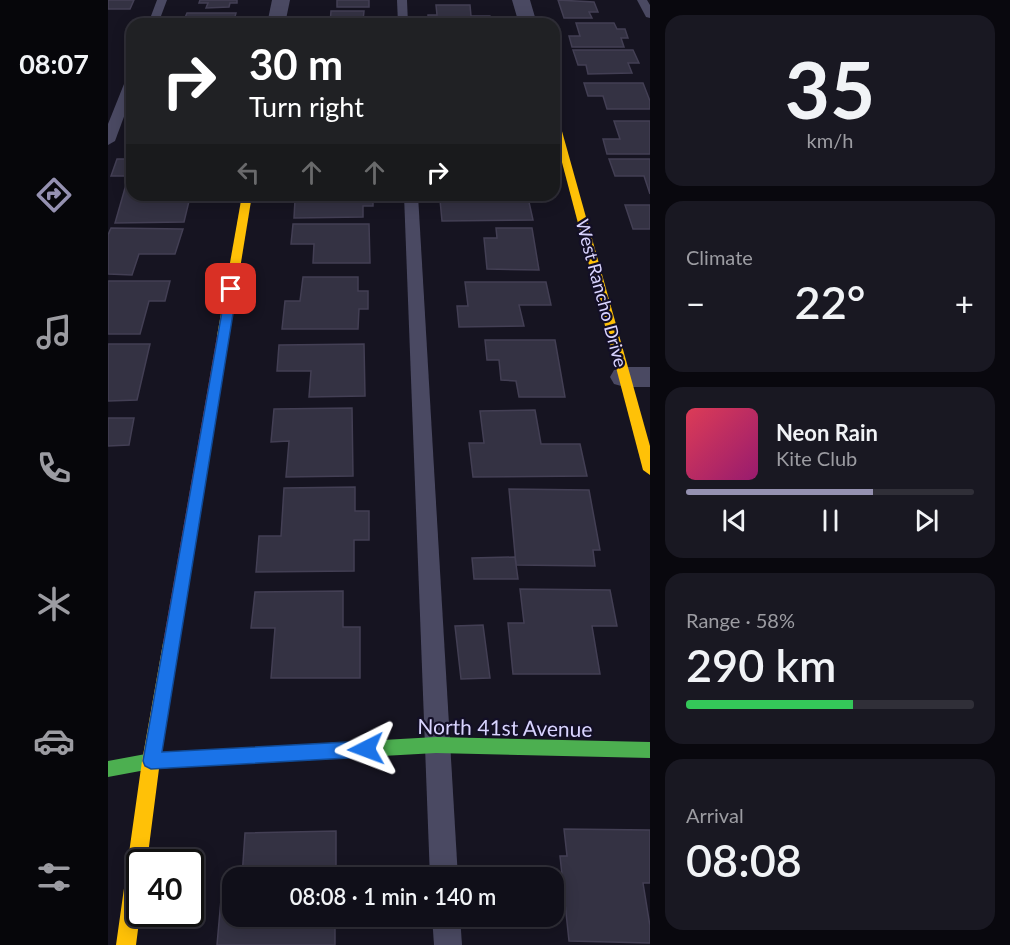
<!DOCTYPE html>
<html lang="en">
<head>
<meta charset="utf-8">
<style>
	body { margin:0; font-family:Lato,sans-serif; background:#191822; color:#f1f3f6; height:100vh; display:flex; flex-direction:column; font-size:22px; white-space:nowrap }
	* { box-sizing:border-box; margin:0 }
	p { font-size:20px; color:#9c9ca2 }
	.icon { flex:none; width:33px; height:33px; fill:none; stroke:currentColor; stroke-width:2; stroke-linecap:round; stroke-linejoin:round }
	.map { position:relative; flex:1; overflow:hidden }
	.side { display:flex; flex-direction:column; gap:15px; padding:15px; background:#09080e; width:360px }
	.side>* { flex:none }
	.hud { position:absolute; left:18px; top:18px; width:434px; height:183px; border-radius:18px; box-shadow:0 3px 15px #0003,0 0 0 2px #302f38; background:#202124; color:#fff; overflow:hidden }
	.speed { position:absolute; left:18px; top:849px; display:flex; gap:12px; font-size:30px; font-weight:700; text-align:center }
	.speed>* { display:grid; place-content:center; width:78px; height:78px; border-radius:50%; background:#100f19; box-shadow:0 3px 15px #0003,0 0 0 2px #302f38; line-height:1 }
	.speed .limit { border:3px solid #111; border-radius:9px; background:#fff; color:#111 }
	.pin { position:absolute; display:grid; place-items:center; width:51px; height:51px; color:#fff; margin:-26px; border-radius:12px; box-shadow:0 3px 9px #0006 }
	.me { position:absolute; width:66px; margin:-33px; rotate:267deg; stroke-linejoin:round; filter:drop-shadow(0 0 4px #0008) }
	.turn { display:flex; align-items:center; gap:21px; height:126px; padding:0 24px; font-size:27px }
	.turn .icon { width:78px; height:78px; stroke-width:2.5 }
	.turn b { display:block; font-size:42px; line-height:51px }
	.lanes { display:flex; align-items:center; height:57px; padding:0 24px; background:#0003; justify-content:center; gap:30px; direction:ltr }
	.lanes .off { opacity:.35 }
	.big { font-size:45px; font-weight:600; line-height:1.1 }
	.side .card { flex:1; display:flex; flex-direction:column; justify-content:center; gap:9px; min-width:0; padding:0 21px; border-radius:18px; background:#191822 }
	.side .dial { align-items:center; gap:0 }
	.dial b { font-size:78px; line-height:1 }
	.song { display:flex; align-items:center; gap:18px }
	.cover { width:72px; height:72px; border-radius:9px; background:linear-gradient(135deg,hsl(350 70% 55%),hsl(320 70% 35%)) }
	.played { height:6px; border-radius:3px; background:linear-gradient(90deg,#9591b1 65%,#302f38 65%) }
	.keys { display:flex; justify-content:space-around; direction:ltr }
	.heat { display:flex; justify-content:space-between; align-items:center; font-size:33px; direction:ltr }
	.charge { height:9px; border-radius:4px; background:linear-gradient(90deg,#34c759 58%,#302f38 0) }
	.trip { position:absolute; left:114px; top:867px; width:342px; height:60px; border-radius:18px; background:#100f19; box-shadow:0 3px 15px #0003,0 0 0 2px #302f38; font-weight:600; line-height:60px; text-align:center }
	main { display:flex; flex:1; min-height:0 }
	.menu { display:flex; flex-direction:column; width:108px; justify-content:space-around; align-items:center; background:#06060a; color:#9c9ca2 }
	.menu .icon { width:42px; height:42px }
	.menu .selected { color:#9591b1 }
	.menu b { font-size:27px; color:#f1f3f6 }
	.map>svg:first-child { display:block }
</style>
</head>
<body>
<main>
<nav class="menu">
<b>08:07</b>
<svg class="icon selected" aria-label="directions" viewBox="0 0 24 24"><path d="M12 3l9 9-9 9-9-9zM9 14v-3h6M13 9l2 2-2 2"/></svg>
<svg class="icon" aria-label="music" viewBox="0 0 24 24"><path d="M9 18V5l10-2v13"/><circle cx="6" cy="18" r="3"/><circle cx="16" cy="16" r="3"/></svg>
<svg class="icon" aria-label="phone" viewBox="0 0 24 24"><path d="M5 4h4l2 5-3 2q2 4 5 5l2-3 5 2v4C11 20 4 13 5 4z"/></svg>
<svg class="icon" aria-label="climate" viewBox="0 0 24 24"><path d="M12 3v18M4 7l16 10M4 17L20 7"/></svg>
<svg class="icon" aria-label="car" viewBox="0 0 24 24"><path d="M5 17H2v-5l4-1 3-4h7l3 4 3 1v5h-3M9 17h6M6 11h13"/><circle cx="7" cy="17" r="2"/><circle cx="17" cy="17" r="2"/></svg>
<svg class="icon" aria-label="filters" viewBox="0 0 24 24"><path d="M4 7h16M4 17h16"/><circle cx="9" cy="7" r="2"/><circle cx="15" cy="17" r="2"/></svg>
</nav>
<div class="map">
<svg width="542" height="945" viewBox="0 0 542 945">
	<rect width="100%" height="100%" fill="#161421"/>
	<g fill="#343243" stroke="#433f54" stroke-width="1.5">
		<path d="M0 0H26L22 9H0Z"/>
		<path d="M92 0H129V3H122L121 7 98 8 100 3H91Z"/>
		<rect x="229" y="0" width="32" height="7"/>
		<path d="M450 0 486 2 490 12H481L484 18H456Z"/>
		<path d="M328 5H362L363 16H382L384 24H320V15H329Z"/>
		<path d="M223 11H256L255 21 267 22V24H222Z"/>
		<path d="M79 13H128L125 24H66L67 20H76Z"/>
		<path d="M468 23H506L509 29H517L520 38H513L516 47H464L461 36H472Z"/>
		<path d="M465 50H525L531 63H520L524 73 480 74 478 65H470Z"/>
		<path d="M476 83H535L542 101V109H499L495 96H480Z"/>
		<path d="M506 121H542V154H499L495 139H512Z"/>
		<path d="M9 159H24V176H3Z"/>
		<path d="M501 159H542V194L536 176H507Z"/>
		<path d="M19 181H24V195L82 197 76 222 7 223Z"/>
		<path d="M203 195H265V206H255V217L186 218 187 200H203Z"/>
		<path d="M348 195H390L391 202H421L425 220 334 221 332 200H348Z"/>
		<path d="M517 205H542V229H525Z"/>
		<path d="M185 224H261L262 263H205L206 244H183Z"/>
		<path d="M3 228 75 229 67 254H31L24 275 0 274V235Z"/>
		<path d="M388 228H424L431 270 379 269 376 238H389Z"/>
		<path d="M195 277H250V291H260V309H251L250 329H174L177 301H192Z"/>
		<path d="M0 281H62L57 301H41L32 334H0Z"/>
		<path d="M357 282H438L443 305H411L416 326 351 327 349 306H360Z"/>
		<path d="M377 340H447L457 397H411L408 381 393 380 391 360H379Z"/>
		<path d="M0 344H42L29 400 0 401Z"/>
		<path d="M256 344 257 396 201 397 203 371H169L171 345Z"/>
		<path d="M244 408 245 476 178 477 181 441 163 442 166 409Z"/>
		<path d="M427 410 433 444H472L479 476 365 477 361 443H376L372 411Z"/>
		<path d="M0 418H26L21 445 0 446Z"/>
		<path d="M247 487V511H261V540H246V571L148 572 151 536H173L176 488Z"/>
		<path d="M401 489 481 490 492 550H485L487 566 408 565Z"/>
		<path d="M407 557 410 579H366L364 558Z"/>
		<path d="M412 589 502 590 509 626H484L492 674H405L400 623H416Z"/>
		<path d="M235 591V627H252V678H163L167 628H143L147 592Z"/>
		<path d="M375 625 382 678 353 679 347 626Z"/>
		<path d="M456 829 542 830V883H535L542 926V943L461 941 452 856H459Z"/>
		<path d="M228 831V878H124V916H227V945H109L115 877H134L137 833Z"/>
	</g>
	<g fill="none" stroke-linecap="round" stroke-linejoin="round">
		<g fill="#4a4962" fill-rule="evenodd">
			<path d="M49 0H59L50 24H40Z"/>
			<path d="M289 0H299L300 24H290Z"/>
			<path d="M529 0H539L542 5V18L538 17Z"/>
			<path d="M24 75V95L7 141 0 145V124L18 79Z"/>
			<path d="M296 195H310L350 878H322Z"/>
			<path d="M324 916H352L354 945H326Z"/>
		</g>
		<g fill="#4a4962" fill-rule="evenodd">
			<path d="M164 0H182L177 24H159Z"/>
			<path d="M404 0H422L429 24H411Z"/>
			<path d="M517 367H542V387H517L506 384 502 377 506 370Z"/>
		</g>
		<path fill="#4caf50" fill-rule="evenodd" d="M328 737 542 742V758L328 753 43 769 0 777V761L43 753Z"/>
		<g fill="#ffc107" fill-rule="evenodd">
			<path d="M446 114 450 117 542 446V475L535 470 446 132Z"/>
			<path d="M134 195H144L121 336 115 340 109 336Z"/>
			<path d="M63 636 69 638 71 643 52 761 39 862H32V914L28 945H8L34 761 55 643 57 638Z"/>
		</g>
		<path fill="#c62828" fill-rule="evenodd" d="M115 332 121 336 71 643 69 648 63 650 57 648 55 643 109 336Z"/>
	</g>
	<path fill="#1a73e8" stroke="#114b97" stroke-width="1.5" d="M123 286 129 289 54 752 258 741 264 744 267 749 264 755 258 757 43 769 37 766 35 761 118 289Z"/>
	<g text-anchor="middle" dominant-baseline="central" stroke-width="4.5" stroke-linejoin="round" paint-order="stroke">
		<g font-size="18" fill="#d9d4ff" stroke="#130f26">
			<text transform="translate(494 293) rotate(75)">West Rancho Drive</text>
		</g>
		<g font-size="21" fill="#d9d4ff" stroke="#130f26">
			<text transform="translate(397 727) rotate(1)">North 41st Avenue</text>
		</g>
	</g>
</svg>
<div class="speed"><div class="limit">40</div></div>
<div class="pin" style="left:123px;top:289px;background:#d93025"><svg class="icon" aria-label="arrive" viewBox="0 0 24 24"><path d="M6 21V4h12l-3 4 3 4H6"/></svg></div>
<svg class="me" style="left:258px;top:749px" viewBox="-20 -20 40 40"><path d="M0-17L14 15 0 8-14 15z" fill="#1a73e8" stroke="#fff" stroke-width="4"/></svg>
<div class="trip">08:08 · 1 min · 140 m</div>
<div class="hud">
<div class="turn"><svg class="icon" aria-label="right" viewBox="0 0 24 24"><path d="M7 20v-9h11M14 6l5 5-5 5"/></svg><div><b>30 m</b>Turn right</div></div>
<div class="lanes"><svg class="icon off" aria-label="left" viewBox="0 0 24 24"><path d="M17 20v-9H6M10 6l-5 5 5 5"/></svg><svg class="icon off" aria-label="ahead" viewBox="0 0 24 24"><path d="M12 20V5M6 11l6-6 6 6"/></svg><svg class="icon off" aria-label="ahead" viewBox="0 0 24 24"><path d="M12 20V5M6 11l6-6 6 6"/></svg><svg class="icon" aria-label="right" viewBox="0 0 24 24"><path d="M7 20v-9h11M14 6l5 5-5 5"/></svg></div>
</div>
</div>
<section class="side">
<div class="card dial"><b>35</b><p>km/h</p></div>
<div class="card"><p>Climate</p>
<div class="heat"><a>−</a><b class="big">22°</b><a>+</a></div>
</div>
<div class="card">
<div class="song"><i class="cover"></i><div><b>Neon Rain</b><p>Kite Club</p></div></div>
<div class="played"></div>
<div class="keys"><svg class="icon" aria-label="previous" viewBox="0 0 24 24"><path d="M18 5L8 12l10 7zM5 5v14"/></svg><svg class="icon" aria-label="pause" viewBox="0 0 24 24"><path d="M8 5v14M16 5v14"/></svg><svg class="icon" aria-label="next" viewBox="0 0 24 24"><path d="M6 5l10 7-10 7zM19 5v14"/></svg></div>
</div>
<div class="card"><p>Range · 58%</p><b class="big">290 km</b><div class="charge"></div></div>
<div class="card"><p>Arrival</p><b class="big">08:08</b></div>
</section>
</main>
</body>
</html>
